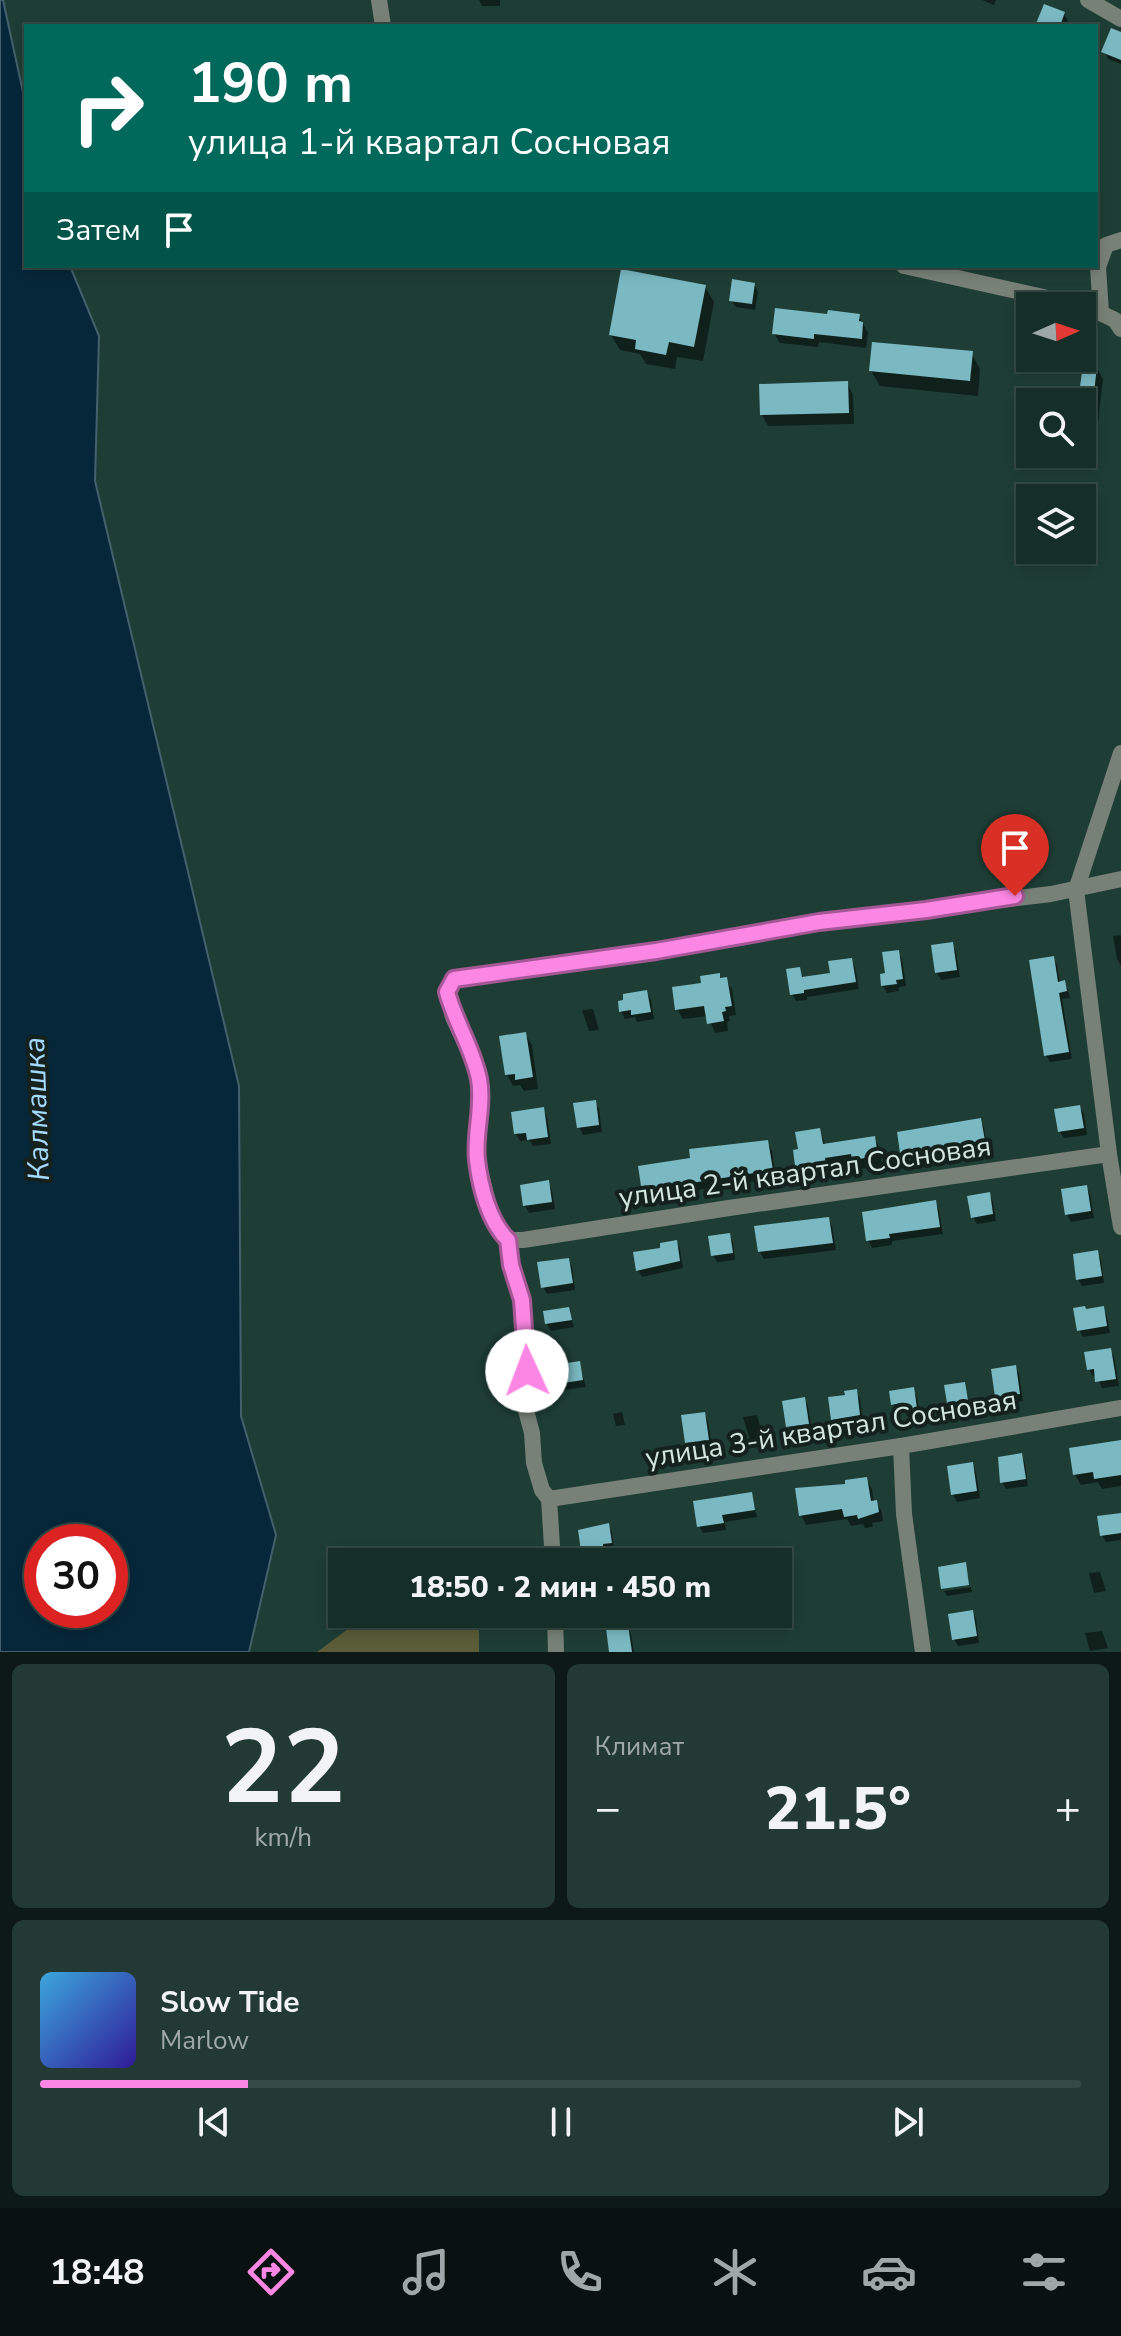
<!DOCTYPE html>
<html lang="ru">
<head>
<meta charset="utf-8">
<style>
	body { margin:0; font-family:"Nunito Sans",sans-serif; background:#233a34; color:#f1f3f6; height:100vh; display:flex; flex-direction:column; font-size:30px; white-space:nowrap }
	* { box-sizing:border-box; margin:0 }
	p { font-size:26px; color:#9ea8a8 }
	.icon { flex:none; width:44px; height:44px; fill:none; stroke:currentColor; stroke-width:2; stroke-linecap:round; stroke-linejoin:round }
	.map { position:relative; height:1652px; overflow:hidden }
	.drawer { display:flex; flex-direction:column; gap:12px; padding:12px; background:#0c1916; flex:1 }
	.drawer>* { flex:none }
	.banner { position:absolute; left:24px; top:24px; width:1074px; height:244px; border-radius:0px; box-shadow:0 4px 12px #0003,0 0 0 2px #354a45; background:#00695c; color:#fff; overflow:hidden }
	.needle { width:52px; rotate:87deg }
	.controls { position:absolute; left:1016px; top:292px; display:grid; gap:16px }
	.controls a { display:grid; place-items:center; width:80px; height:80px; border-radius:0px; background:#162e28; box-shadow:0 4px 12px #0003,0 0 0 2px #354a45; font-size:40px }
	.speed { position:absolute; left:24px; top:1524px; display:flex; gap:16px; font-size:40px; font-weight:700; text-align:center }
	.speed>* { display:grid; place-content:center; width:104px; height:104px; border-radius:50%; background:#162e28; box-shadow:0 4px 12px #0003,0 0 0 2px #354a45; line-height:1 }
	.speed .limit { border:12px solid #d22; background:#fff; color:#111 }
	.pin { position:absolute; display:grid; place-items:center; width:68px; height:68px; color:#fff; margin:-82px -34px; border-radius:50% 50% 50% 0; rotate:-45deg; box-shadow:0 0 8px #0007 }
	.pin .icon { rotate:45deg }
	.me { position:absolute; width:88px; margin:-44px; rotate:358deg; stroke-linejoin:round; filter:drop-shadow(0 0 6px #0008) }
	.turn { display:flex; align-items:center; gap:28px; height:168px; padding:0 32px; font-size:36px }
	.turn .icon { width:104px; height:104px; stroke-width:2.5 }
	.turn b { display:block; font-size:56px; line-height:68px }
	.then { display:flex; align-items:center; height:76px; padding:0 32px; background:#0003; gap:16px; font-size:30px }
	.big { font-size:60px; font-weight:800; line-height:1.1 }
	.drawer .card { flex:1; display:flex; flex-direction:column; justify-content:center; gap:12px; min-width:0; padding:0 28px; border-radius:12px; background:#233a34 }
	.drawer .dial { align-items:center; gap:0 }
	.dial b { font-size:104px; line-height:1 }
	.song { display:flex; align-items:center; gap:24px }
	.cover { width:96px; height:96px; border-radius:12px; background:linear-gradient(135deg,hsl(200 70% 55%),hsl(250 70% 35%)) }
	.played { height:8px; border-radius:4px; background:linear-gradient(90deg,#fc86e3 20%,#354a45 20%) }
	.keys { display:flex; justify-content:space-around; direction:ltr }
	.heat { display:flex; justify-content:space-between; align-items:center; font-size:44px; direction:ltr }
	.drawer .tiles { flex:1; display:grid; gap:12px; grid-template-columns:1fr 1fr }
	.card:last-child { grid-column:span 2 }
	.trip { position:absolute; left:328px; top:1548px; width:464px; height:80px; border-radius:0px; background:#162e28; box-shadow:0 4px 12px #0003,0 0 0 2px #354a45; font-weight:800; line-height:80px; text-align:center }
	.dock { display:flex; height:128px; justify-content:space-around; align-items:center; background:#091210; color:#9ea8a8 }
	.dock .icon { width:56px; height:56px }
	.dock .current { color:#fc86e3 }
	.dock b { font-size:36px; color:#f1f3f6 }
	.map>svg:first-child { display:block }
</style>
</head>
<body>
<div class="map">
<svg width="1121" height="1652" viewBox="0 0 1121 1652">
	<rect width="100%" height="100%" fill="#1e3e35"/>
	<path fill="#5b5d38" d="M368 1614H479V1652H317Z"/>
	<path fill="#06273a" stroke="#44606c" stroke-width="2" fill-rule="evenodd" d="M0 0H3L26 106V266H70L99 336 95 481 239 1086 241 1416 276 1535 249 1652H0ZM42 1542H110V1610H42Z"/>
	<g fill="#0007">
		<path d="M479 0H500V6H482Z"/>
		<path d="M982 0H996L994 5Z"/>
		<path d="M1064 14 1068 21 1066 26H1037Z"/>
		<path d="M1121 35V64L1108 59 1104 51Z"/>
		<path d="M754 284 758 292 755 310 736 307 731 300Z"/>
		<path d="M705 287 714 302 703 361 677 357 675 369 646 364 640 354 620 350 611 335Z"/>
		<path d="M829 316H859L868 333 866 348 819 342 818 347 780 343 774 334Z"/>
		<path d="M971 353 980 369 978 396 880 386 871 371Z"/>
		<path d="M1096 367 1103 379 1093 465 1081 464 1076 454H1082L1080 402Z"/>
		<path d="M847 383 853 395 854 424 768 426 762 415Z"/>
		<path d="M1121 935V966L1117 959 1113 936Z"/>
		<path d="M952 944 956 952 960 977 941 980 937 973Z"/>
		<path d="M898 952 902 959 906 986 899 987V991L887 993 883 986Z"/>
		<path d="M1053 958 1057 965 1060 983H1064L1068 990 1070 998 1062 999 1072 1059 1050 1062 1046 1055Z"/>
		<path d="M851 960 855 967 859 989 807 997V1000L796 1001 792 994 799 969 804 979 832 975Z"/>
		<path d="M719 975 722 980H726L732 989 736 1015 729 1016 730 1021 727 1022 728 1031 715 1033 708 1016 683 1019 677 1009 703 985Z"/>
		<path d="M646 992 651 1000 654 1019 637 1022 635 1017 625 1019 621 1011Z"/>
		<path d="M593 1009 599 1030 589 1031 582 1010Z"/>
		<path d="M525 1034 532 1045 538 1089 524 1091 520 1085 513 1086 507 1075Z"/>
		<path d="M594 1102 599 1109 602 1132 583 1135 579 1127Z"/>
		<path d="M1079 1107 1084 1114 1087 1135 1064 1138 1059 1131Z"/>
		<path d="M543 1109 547 1116 551 1144 533 1146 529 1140 520 1141 516 1134Z"/>
		<path d="M980 1120 984 1127 987 1148 907 1159 902 1152Z"/>
		<path d="M819 1130 826 1145 874 1138 880 1148 882 1166 860 1169 856 1163 829 1167 830 1174 807 1178 803 1175 797 1166 800 1151Z"/>
		<path d="M767 1142 772 1151 776 1178 660 1196 658 1193 648 1194 643 1186 692 1160Z"/>
		<path d="M548 1182 552 1190 555 1209 529 1213 525 1206 522 1186Z"/>
		<path d="M1086 1187 1090 1194 1094 1218 1071 1222 1067 1215Z"/>
		<path d="M989 1195 993 1202 996 1221 977 1224 973 1217Z"/>
		<path d="M935 1203 939 1210 943 1234 892 1241V1245L872 1248 868 1240Z"/>
		<path d="M828 1219 832 1226 836 1250 764 1259 759 1251Z"/>
		<path d="M729 1235 733 1242 735 1260 717 1262 713 1255Z"/>
		<path d="M676 1242 680 1249 683 1268 642 1277 638 1270 663 1249Z"/>
		<path d="M1096 1252 1101 1259 1104 1283 1082 1286 1078 1279Z"/>
		<path d="M568 1260 572 1267 575 1290 547 1294 543 1287Z"/>
		<path d="M1103 1308 1107 1316 1110 1333 1083 1337 1079 1330Z"/>
		<path d="M568 1309 574 1327 551 1331 547 1324Z"/>
		<path d="M1110 1350 1114 1357 1119 1386 1102 1388 1097 1376H1093L1089 1369Z"/>
		<path d="M579 1363 586 1387 556 1391 552 1384Z"/>
		<path d="M1015 1367 1019 1374 1023 1401 1001 1404 997 1397Z"/>
		<path d="M964 1384 971 1407 953 1410 949 1403Z"/>
		<path d="M912 1389 917 1397 920 1415 908 1417 904 1410 897 1411 893 1404Z"/>
		<path d="M856 1392 860 1399 863 1422 837 1426 833 1419 847 1396Z"/>
		<path d="M804 1399 808 1406 812 1430 792 1433 788 1426Z"/>
		<path d="M622 1412 625 1425 616 1426 613 1414Z"/>
		<path d="M704 1414 708 1421 712 1446 691 1450 687 1442Z"/>
		<path d="M757 1415 763 1438 750 1440 743 1417Z"/>
		<path d="M1121 1442V1486L1102 1489 1098 1482 1081 1485 1075 1475Z"/>
		<path d="M1021 1455 1025 1463 1028 1486 1006 1489 1002 1482Z"/>
		<path d="M972 1464 976 1472 980 1498 957 1502 953 1495Z"/>
		<path d="M866 1479 872 1489 874 1503 876 1502 882 1512 883 1521 872 1523 873 1527 865 1528 863 1524 851 1526 847 1519 806 1525 801 1515 847 1485Z"/>
		<path d="M751 1494 757 1517 725 1522 726 1530 703 1533 699 1526Z"/>
		<path d="M1121 1515V1540L1106 1542 1102 1535Z"/>
		<path d="M608 1525 612 1532 614 1550 606 1551V1555L587 1558 583 1550Z"/>
		<path d="M1100 1572 1106 1591 1094 1593 1089 1573Z"/>
		<path d="M971 1587 972 1592 947 1596 944 1591Z"/>
		<path d="M972 1612 976 1619 979 1643 958 1646 954 1639Z"/>
		<path d="M627 1627 631 1634 634 1652H611Z"/>
		<path d="M1102 1631 1108 1648 1090 1651 1085 1633Z"/>
	</g>
	<g fill="#7ab9c2">
		<path d="M1044 4 1065 12 1060 26H1035Z"/>
		<path d="M1111 28 1121 32V60L1101 52Z"/>
		<path d="M621 269 706 285 694 347 669 342 666 355 635 349 636 340 609 335Z"/>
		<path d="M732 279 755 283 752 304 729 301Z"/>
		<path d="M775 308 827 314 828 310 860 314 859 321 863 322 862 339 814 334V339L772 334Z"/>
		<path d="M872 342 973 351 970 381 869 371Z"/>
		<path d="M1083 364 1097 365 1090 432H1082V402H1078Z"/>
		<path d="M848 381 849 413 760 415 759 384Z"/>
		<path d="M953 942 957 970 935 973 931 945Z"/>
		<path d="M899 950 903 979 896 980 897 984 881 986 880 974 885 973 882 952Z"/>
		<path d="M1054 956 1058 982 1065 980 1067 991 1059 993 1069 1052 1044 1056 1029 960Z"/>
		<path d="M852 958 856 982 804 990V993L790 995 786 969 800 967 802 977 830 973 828 961Z"/>
		<path d="M720 973V978L727 977 732 1006 725 1007 726 1011 722 1012 724 1021 707 1024 704 1006 675 1010 672 987 701 983 700 976Z"/>
		<path d="M647 990 651 1012 631 1015V1010L619 1012 618 1001 623 1000V994Z"/>
		<path d="M526 1032 533 1077 515 1080V1074L505 1075 499 1036Z"/>
		<path d="M596 1100 599 1125 577 1128 573 1103Z"/>
		<path d="M1080 1105 1084 1128 1058 1132 1054 1109Z"/>
		<path d="M544 1107 548 1137 527 1140 526 1133 514 1134 511 1112Z"/>
		<path d="M981 1118 985 1141 900 1153 897 1132Z"/>
		<path d="M820 1128 823 1144 875 1136 878 1156 852 1160 851 1154 825 1158 826 1165 800 1169V1166H795L793 1150 798 1149 795 1132Z"/>
		<path d="M768 1140 773 1170 691 1183 653 1188V1185L641 1186 638 1166 690 1158 689 1149Z"/>
		<path d="M549 1180 552 1202 523 1206 520 1185Z"/>
		<path d="M1087 1185 1091 1211 1065 1215 1061 1189Z"/>
		<path d="M990 1192 993 1214 971 1218 967 1196Z"/>
		<path d="M936 1200 940 1227 889 1234 890 1238 866 1241 862 1212Z"/>
		<path d="M829 1217 833 1243 758 1252 754 1226Z"/>
		<path d="M730 1233 733 1253 711 1256 708 1236Z"/>
		<path d="M677 1240 680 1261 636 1271 633 1252 660 1248V1243Z"/>
		<path d="M1098 1250 1102 1276 1076 1280 1073 1254Z"/>
		<path d="M569 1258 573 1283 541 1288 537 1262Z"/>
		<path d="M1085 1306 1086 1309 1104 1306 1107 1326 1077 1331 1073 1308Z"/>
		<path d="M569 1307 572 1320 545 1324 543 1311Z"/>
		<path d="M1111 1348 1116 1379 1095 1382 1094 1369 1087 1370 1084 1352Z"/>
		<path d="M580 1361 583 1380 550 1385 547 1366Z"/>
		<path d="M1016 1365 1020 1394 995 1397 991 1369Z"/>
		<path d="M965 1382 968 1400 947 1403 944 1385Z"/>
		<path d="M914 1387 917 1408 902 1411 901 1403 891 1405 889 1391Z"/>
		<path d="M857 1389 860 1415 831 1420 828 1397 845 1395 844 1391Z"/>
		<path d="M805 1397 809 1424 786 1427 782 1401Z"/>
		<path d="M705 1412 709 1440 685 1443 681 1415Z"/>
		<path d="M1121 1440V1475L1094 1479 1093 1472 1073 1475 1069 1448Z"/>
		<path d="M1022 1453 1026 1479 1000 1483 998 1457Z"/>
		<path d="M973 1462 977 1491 951 1495 947 1466Z"/>
		<path d="M867 1477 871 1501 877 1500 879 1512 858 1519 857 1515 844 1517 842 1509 799 1516 795 1488 845 1484V1480Z"/>
		<path d="M752 1492 755 1510 722 1515 724 1523 697 1527 693 1501Z"/>
		<path d="M1121 1513V1533L1100 1536 1097 1516Z"/>
		<path d="M609 1523 612 1543 603 1544V1548L581 1551 578 1530Z"/>
		<path d="M966 1562 969 1585 941 1589 938 1567Z"/>
		<path d="M973 1610 977 1636 952 1640 948 1614Z"/>
		<path d="M628 1625 632 1652H609L606 1628Z"/>
	</g>
	<g fill="none" stroke-linecap="round" stroke-linejoin="round">
		<g stroke="#788177" stroke-width="16">
			<path d="M379 0 383 26"/>
			<path d="M1088 0 1121 19"/>
			<path d="M904 266 1088 307 1115 320 1121 329"/>
			<path d="M1101 313 1098 267 1106 245 1121 240"/>
			<path d="M1121 753 1076 890 1109 1154 1121 1227"/>
			<path d="M508 1240H523L729 1208 1109 1154"/>
			<path d="M901 1446 904 1514 923 1652"/>
			<path d="M549 1499 901 1446 1121 1408"/>
			<path d="M553 1562 549 1499 542 1490 534 1463 532 1433 524 1403 527 1371 522 1300 511 1265 508 1240 498 1230 490 1210 477 1159 479 1080 470 1053 453 1017 447 992 454 979 656 951 819 922 1051 894 1121 879"/>
			<path d="M555 1614 556 1652"/>
		</g>
	</g>
	<g fill="none" stroke-linecap="round" stroke-linejoin="round">
		<g stroke="#a45794" stroke-width="20">
			<path id="route" d="M527 1371 522 1300 511 1265 508 1240C489 1222 480 1186 477 1160 474 1134 484 1106 479 1079 473 1049 455 1022 447 992L454 979 656 951 819 922 926 910 1015 896"/>
		</g>
		<use href="#route" stroke="#fc86e3" stroke-width="14"/>
	</g>
	<g text-anchor="middle" dominant-baseline="central" stroke-width="8" stroke-linejoin="round" paint-order="stroke">
		<g font-size="28" fill="#d3e5df" stroke="#14211d">
			<text transform="translate(805 1172) rotate(-8)">улица 2-й квартал Сосновая</text>
			<text transform="translate(831 1429) rotate(-9)">улица 3-й квартал Сосновая</text>
		</g>
		<g font-size="30" font-style="italic" fill="#a4daff" stroke="#14211d">
			<text transform="translate(37 1109) rotate(-92)">Калмашка</text>
		</g>
	</g>
</svg>
<div class="controls">
<a><svg class="needle" viewBox="-14 -14 28 28"><path d="M0-13l5 13h-10z" fill="#e53935"/><path d="M0 13l5-13h-10z" fill="#9ea8a8"/></svg></a>
<a><svg class="icon" aria-label="search" viewBox="0 0 24 24"><circle cx="10" cy="10" r="6"/><path d="M15 15l6 6"/></svg></a>
<a><svg class="icon" aria-label="layers" viewBox="0 0 24 24"><path d="M12 4l9 5-9 5-9-5zM3 14l9 5 9-5"/></svg></a>
</div>
<div class="speed"><div class="limit">30</div></div>
<div class="pin" style="left:1015px;top:896px;background:#d93025"><svg class="icon" aria-label="arrive" viewBox="0 0 24 24"><path d="M6 21V4h12l-3 4 3 4H6"/></svg></div>
<svg class="me" style="left:527px;top:1371px" viewBox="-20 -20 40 40"><circle r="19" fill="#fff"/><path d="M0-13L10 11 0 6-10 11z" fill="#fc86e3"/></svg>
<div class="trip">18:50 · 2 мин · 450 m</div>
<div class="banner">
<div class="turn"><svg class="icon" aria-label="right" viewBox="0 0 24 24"><path d="M7 20v-9h11M14 6l5 5-5 5"/></svg><div><b>190 m</b>улица 1-й квартал Сосновая</div></div>
<div class="then">Затем<svg class="icon" aria-label="arrive" viewBox="0 0 24 24"><path d="M6 21V4h12l-3 4 3 4H6"/></svg></div>
</div>
</div>
<section class="drawer">
<div class="tiles">
<div class="card dial"><b>22</b><p>km/h</p></div>
<div class="card"><p>Климат</p>
<div class="heat"><a>−</a><b class="big">21.5°</b><a>+</a></div>
</div>
<div class="card">
<div class="song"><i class="cover"></i><div><b>Slow Tide</b><p>Marlow</p></div></div>
<div class="played"></div>
<div class="keys"><svg class="icon" aria-label="previous" viewBox="0 0 24 24"><path d="M18 5L8 12l10 7zM5 5v14"/></svg><svg class="icon" aria-label="pause" viewBox="0 0 24 24"><path d="M8 5v14M16 5v14"/></svg><svg class="icon" aria-label="next" viewBox="0 0 24 24"><path d="M6 5l10 7-10 7zM19 5v14"/></svg></div>
</div>
</div>
</section>
<nav class="dock">
<b>18:48</b>
<svg class="icon current" aria-label="directions" viewBox="0 0 24 24"><path d="M12 3l9 9-9 9-9-9zM9 14v-3h6M13 9l2 2-2 2"/></svg>
<svg class="icon" aria-label="music" viewBox="0 0 24 24"><path d="M9 18V5l10-2v13"/><circle cx="6" cy="18" r="3"/><circle cx="16" cy="16" r="3"/></svg>
<svg class="icon" aria-label="phone" viewBox="0 0 24 24"><path d="M5 4h4l2 5-3 2q2 4 5 5l2-3 5 2v4C11 20 4 13 5 4z"/></svg>
<svg class="icon" aria-label="climate" viewBox="0 0 24 24"><path d="M12 3v18M4 7l16 10M4 17L20 7"/></svg>
<svg class="icon" aria-label="car" viewBox="0 0 24 24"><path d="M5 17H2v-5l4-1 3-4h7l3 4 3 1v5h-3M9 17h6M6 11h13"/><circle cx="7" cy="17" r="2"/><circle cx="17" cy="17" r="2"/></svg>
<svg class="icon" aria-label="filters" viewBox="0 0 24 24"><path d="M4 7h16M4 17h16"/><circle cx="9" cy="7" r="2"/><circle cx="15" cy="17" r="2"/></svg>
</nav>
</body>
</html>
